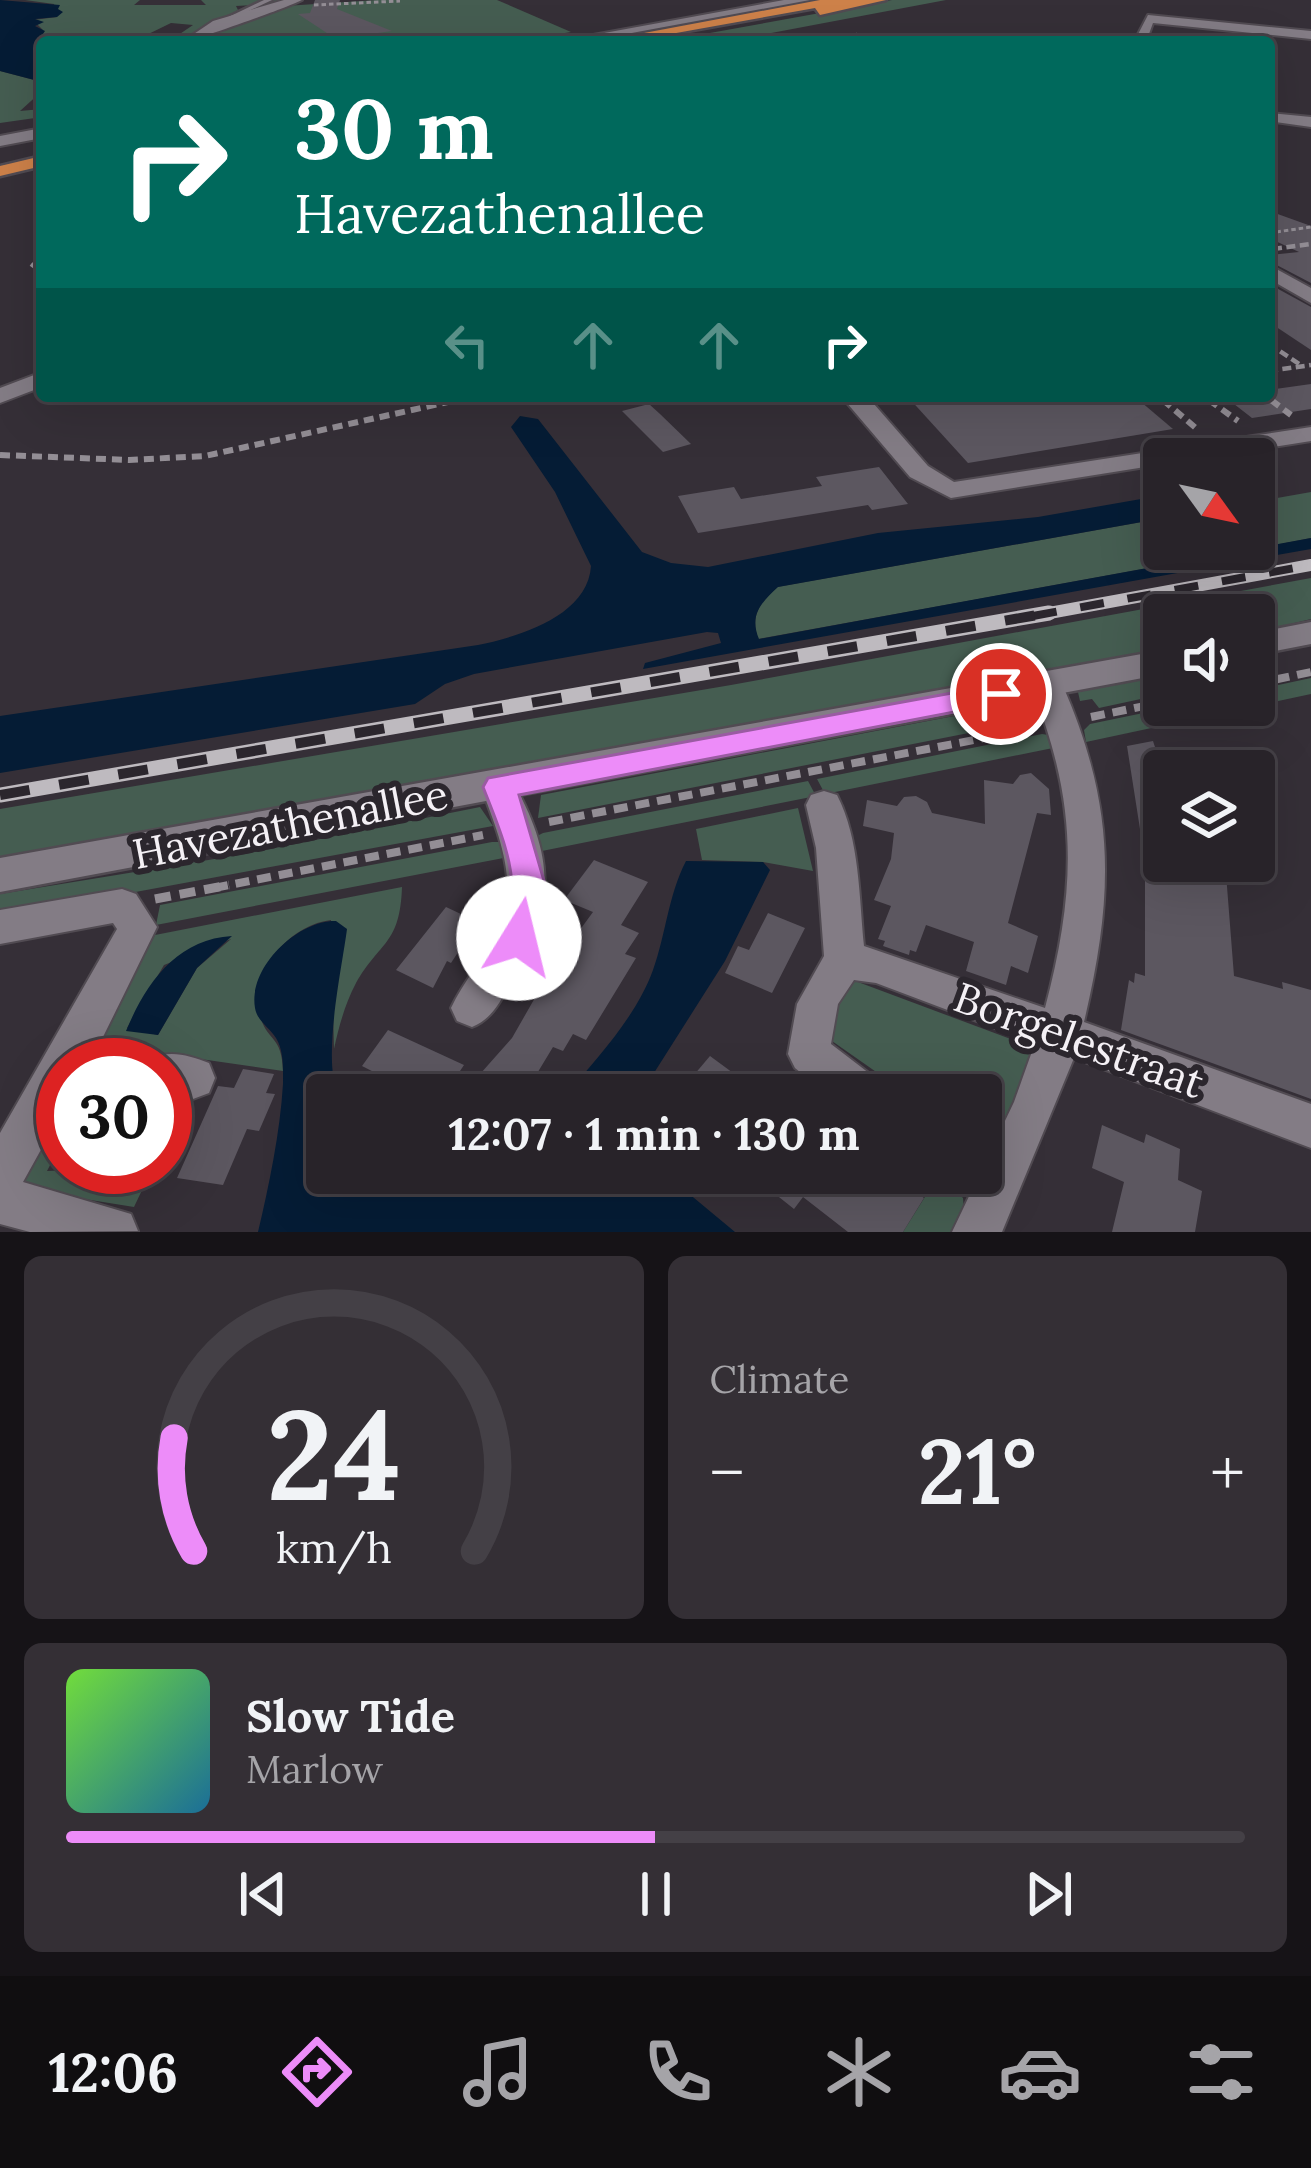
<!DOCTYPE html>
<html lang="en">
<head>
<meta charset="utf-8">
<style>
	body { margin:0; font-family:Lora,serif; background:#342f35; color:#f1f3f6; height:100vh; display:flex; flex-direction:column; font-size:45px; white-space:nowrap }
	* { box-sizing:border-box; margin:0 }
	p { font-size:39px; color:#a5a4a8 }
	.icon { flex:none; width:66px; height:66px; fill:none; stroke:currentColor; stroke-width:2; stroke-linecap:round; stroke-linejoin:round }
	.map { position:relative; height:1232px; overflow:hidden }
	.drawer { display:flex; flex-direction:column; gap:24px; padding:24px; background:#161317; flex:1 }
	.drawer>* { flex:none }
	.banner { position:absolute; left:36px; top:36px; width:1239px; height:366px; border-radius:12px; box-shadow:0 12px 48px #0002,0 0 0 3px #444046; background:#00695c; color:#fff; overflow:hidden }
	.needle { width:78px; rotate:123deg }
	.tools { position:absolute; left:1143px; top:438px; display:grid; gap:24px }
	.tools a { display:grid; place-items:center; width:132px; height:132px; border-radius:12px; background:#282329; box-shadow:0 12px 48px #0002,0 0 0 3px #444046; font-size:60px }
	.speed { position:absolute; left:36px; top:1038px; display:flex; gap:24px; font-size:60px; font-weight:700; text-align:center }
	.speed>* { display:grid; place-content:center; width:156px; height:156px; border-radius:50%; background:#282329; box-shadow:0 12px 48px #0002,0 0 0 3px #444046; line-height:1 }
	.speed .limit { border:18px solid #d22; background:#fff; color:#111 }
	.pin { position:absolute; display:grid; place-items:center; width:102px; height:102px; color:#fff; margin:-51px; border:6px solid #fff; border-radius:50%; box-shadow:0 3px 12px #0007 }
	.me { position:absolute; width:132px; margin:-66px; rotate:9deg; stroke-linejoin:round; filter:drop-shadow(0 0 9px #0008) }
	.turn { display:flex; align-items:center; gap:42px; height:252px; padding:0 60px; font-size:54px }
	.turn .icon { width:156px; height:156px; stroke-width:2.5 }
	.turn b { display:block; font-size:84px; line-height:102px }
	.lanes { display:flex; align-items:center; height:114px; padding:0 60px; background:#0003; justify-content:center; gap:60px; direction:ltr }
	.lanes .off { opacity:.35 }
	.big { font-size:90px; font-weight:700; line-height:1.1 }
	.drawer .tile { flex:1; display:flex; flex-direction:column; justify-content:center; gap:18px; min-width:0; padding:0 42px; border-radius:18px; background:#342f35 }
	.drawer .dial { align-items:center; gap:0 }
	.dial svg { height:312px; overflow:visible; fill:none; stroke:#444046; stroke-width:7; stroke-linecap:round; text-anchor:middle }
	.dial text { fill:#f1f3f6; stroke:none }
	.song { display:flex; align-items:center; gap:36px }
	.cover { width:144px; height:144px; border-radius:18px; background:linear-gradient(135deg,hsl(100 70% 55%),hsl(200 70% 35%)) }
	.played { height:12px; border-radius:6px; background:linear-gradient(90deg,#ed8cf9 50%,#444046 50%) }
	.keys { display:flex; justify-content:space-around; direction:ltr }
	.heat { display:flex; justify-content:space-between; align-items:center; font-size:66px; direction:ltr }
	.drawer .tiles { flex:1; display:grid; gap:24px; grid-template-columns:1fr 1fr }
	.tile:last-child { grid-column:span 2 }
	.trip { position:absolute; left:306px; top:1074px; width:696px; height:120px; border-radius:12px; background:#282329; box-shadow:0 12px 48px #0002,0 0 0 3px #444046; font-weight:700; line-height:120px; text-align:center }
	.tabs { display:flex; height:192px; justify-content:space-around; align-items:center; background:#100e10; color:#a5a4a8 }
	.tabs .icon { width:84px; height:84px }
	.tabs .selected { color:#ed8cf9 }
	.tabs b { font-size:54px; color:#f1f3f6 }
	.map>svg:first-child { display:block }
</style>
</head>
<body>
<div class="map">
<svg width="1311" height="1232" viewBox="0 0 1311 1232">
	<rect width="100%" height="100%" fill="#352f37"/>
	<g fill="#455d51" fill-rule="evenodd">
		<path d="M25 0H140L134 5H206L201 0H292L224 20 255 5 236 6 238 10 182 42H168L193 25 171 23 132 42H51L41 37 43 30 33 20 57 17 54 4Z"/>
		<path d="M377 0H497L571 32 509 42H191L285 6Z"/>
		<path d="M892 0H946L723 42H660Z"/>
		<path d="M0 71 42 82V91L20 111 42 109V117L0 123Z"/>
		<path d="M1311 492V538L1254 549V502Z"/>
		<path d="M1164 518V549H1253L758 639C750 615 760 603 777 587Z"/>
		<path d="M1311 578V619L1254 633V615H1164V650L0 865V809L731 685Z"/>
		<path d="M1164 675V694L1099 708 1092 699 1080 701 1078 692Z"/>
		<path d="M1311 678V694L1086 742 1084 730 1090 724 1182 705H1254V690Z"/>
		<path d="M1027 702 1045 718 538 818 541 795Z"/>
		<path d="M1042 734 1055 736 1063 746 825 794 817 779Z"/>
		<path d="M808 781 816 796 532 853 535 837 543 833Z"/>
		<path d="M480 807 493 826 0 917V894L245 854Z"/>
		<path d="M798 808 813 871 763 862 702 860 696 829Z"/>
		<path d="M492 842H501L514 856 156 925 160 905Z"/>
		<path d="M402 887C400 945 380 941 356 983 345 1004 339 1026 334 1049L331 920C288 925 247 974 261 1019 268 1041 282 1036 283 1071L110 1046 100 1039 155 935ZM231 939 197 968 158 1035 127 1028 164 965Z"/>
		<path d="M850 979 1032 1047 1033 1063 992 1148 981 1145V1095H909L822 1034Z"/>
		<path d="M63 1104V1140L47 1171 153 1167 134 1207 16 1188Z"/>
		<path d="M938 1176 963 1198 964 1210 952 1232H903Z"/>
	</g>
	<g fill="#051c35">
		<path d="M0 0 60 5 58 9 63 12 57 17 35 19 44 22 35 26 45 31 41 37 51 42H42V82L0 71Z"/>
		<path d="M520 416 538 419 642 552 671 563 708 567 878 533 1038 517 1164 495V518L778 587C761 603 749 615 759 639L1311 538V549L643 669 645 663 721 643 718 633 707 632 474 674 445 684 415 704 0 773V716L478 645C518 637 588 616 591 566L555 492 511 427Z"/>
		<path d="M686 861 763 862 770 870 725 961 640 1095H566C597 1058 636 1017 653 970 666 934 668 896 686 861Z"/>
		<path d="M336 921 347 929C342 968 321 1063 339 1095H327V1173H664L735 1232H258C269 1185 280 1133 283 1084 283 1069 284 1051 276 1038 270 1028 257 1021 255 1008 248 967 298 920 336 921Z"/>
		<path d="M232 936 197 968 158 1035 126 1031C146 983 177 939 232 936Z"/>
	</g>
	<g fill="#5c5760">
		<path d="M315 0H340L337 9 392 31 336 39 298 14 310 13Z"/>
		<path d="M1269 211 1311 226V283L1269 261V255L1299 252 1269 238Z"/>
		<path d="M1269 284 1311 307V350L1269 322Z"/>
		<path d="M1311 384V409L1252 418 1225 397 1269 396V390Z"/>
		<path d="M907 396H1134L1173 429 968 463Z"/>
		<path d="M649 404 660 414 691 444 663 452 622 411Z"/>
		<path d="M879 467 908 504 872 510 868 505 698 533 678 496 734 487 741 499 822 486 816 477Z"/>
		<path d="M1153 741 1157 753 1164 754V861H1225L1234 976 1283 989 1282 982 1311 990V1099L1121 1030 1129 980 1134 983 1135 973 1145 976V861L1127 746Z"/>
		<path d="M1031 773 1049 789 1051 815 1037 813 1008 923 1038 936 1028 973 1011 966 1006 985 966 971 974 942 926 925 916 952 910 950 909 955 883 946 885 941 878 939 891 906 874 900 891 859 894 833 863 826 867 800 897 806 904 797 916 796 927 802 932 813 985 824 984 780 1013 784 1020 775Z"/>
		<path d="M594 860 648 882 621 925 639 933 625 954 636 958 586 1040 573 1034 563 1051 553 1047 524 1095H499L473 1082 512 1038 552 968 593 912 564 900Z"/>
		<path d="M446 907 478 922 451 963 447 961 433 988 396 970Z"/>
		<path d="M768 913 805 928 772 993 725 973 738 946 749 950Z"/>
		<path d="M388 1030 464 1065 444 1095H419L362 1066Z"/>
		<path d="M710 1056 763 1095H677Z"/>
		<path d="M243 1069 274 1074 266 1093 275 1094 259 1131 247 1129 223 1185 177 1178 218 1086 234 1088Z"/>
		<path d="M1102 1125 1144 1143 1146 1134 1180 1149 1178 1180 1202 1191 1195 1232H1112L1124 1182 1092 1168Z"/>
		<path d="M749 1173H891L924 1198 903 1232H848L803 1197 794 1209Z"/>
	</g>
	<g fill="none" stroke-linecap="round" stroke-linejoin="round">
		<g stroke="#514b52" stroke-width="5">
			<path id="service" d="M264 0H272L217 26 212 25Z"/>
		</g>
		<g stroke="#514b52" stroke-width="4">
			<g id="minor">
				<path d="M284 0H302C289 7 191 42 182 42L213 21Z"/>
				<path d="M784 0H810L583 42H555Z"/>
				<path d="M1148 15 1311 31V39L1153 23 1146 42H1134Z"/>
				<path d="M1269 113 1311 117V127L1269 121Z"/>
				<path d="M42 128V138L0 146V136Z"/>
				<path d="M1269 265 1311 288V303L1269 279Z"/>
				<path d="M42 372V387L0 403V388Z"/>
				<path d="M841 396H867L928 466 954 482 1311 427V441L1199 459H1164V464L951 498 910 477Z"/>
				<path d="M1047 675 1058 678 1063 686C1116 808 1114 894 1084 1022L1311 1104V1148L1074 1058 1002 1232H952L1014 1102 1035 1043 876 983 854 980 838 1004 831 1044 878 1080 884 1095H828L795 1068 788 1054 797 1004 824 956 816 848 806 805 811 795 824 791 837 795C860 839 859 898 864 946L1045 1008C1077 887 1078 802 1031 686L1036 678Z"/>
				<path d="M499 774 511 778C554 855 557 903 513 979 502 998 493 1019 472 1027L457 1021 451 1008C463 982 483 960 496 935 522 887 498 833 481 787L487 778Z"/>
				<path d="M122 889 136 894 157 927 102 1039 144 1051 149 1060C168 1049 188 1055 209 1063L215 1078 209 1093 193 1099 165 1094V1065H63V1110L23 1182 131 1214 138 1231 30 1232 0 1224V1133L117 929 113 923 0 944V910Z"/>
			</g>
		</g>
		<g stroke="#514b52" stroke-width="5">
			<g id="secondary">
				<path d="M1311 622V644L1254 655V633Z"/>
				<path d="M1164 650V674L0 892V858Z"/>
			</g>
		</g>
		<g stroke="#514b52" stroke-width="5">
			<g id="primary">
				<path d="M820 0H886L820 15 815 8 626 42H596Z"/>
				<path d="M42 156V166L0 176V166Z"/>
			</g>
		</g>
		<g stroke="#938e95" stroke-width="3" stroke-dasharray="4.5 3" stroke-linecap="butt">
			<path d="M314 5 400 1"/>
			<path d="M827 42 855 34 886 42"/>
			<path d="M1269 233 1311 227"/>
		</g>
		<g stroke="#938e95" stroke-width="4.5" stroke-dasharray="9 4.5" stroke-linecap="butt">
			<path d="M1273 249 1311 244"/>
			<path d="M31 264 42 272"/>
			<path d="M1269 344 1299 364"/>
			<path d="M1269 371 1311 365"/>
			<path d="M1158 396 1166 403"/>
			<path d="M1204 396 1214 403"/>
			<path d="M1266 396 1275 403"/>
			<path d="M444 403 475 396"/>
		</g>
		<g stroke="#938e95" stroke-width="6" stroke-dasharray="10 6" stroke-linecap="butt">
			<path d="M1163 400 1197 429"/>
			<path d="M1209 400 1238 421"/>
			<path d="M1271 400 1291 415"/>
			<path d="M0 455 129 460 205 456 457 400"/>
		</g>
		<g stroke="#938e95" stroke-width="8" stroke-dasharray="14 8" stroke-linecap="butt">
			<path d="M1254 684 1311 672"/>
			<path d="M1091 717 1164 702"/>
			<path d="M549 822 1031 729"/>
			<path d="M214 888 483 835"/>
		</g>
		<path stroke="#938e95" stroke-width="9" stroke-dasharray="16 9" stroke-linecap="butt" d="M155 899 229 885"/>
		<use href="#service" fill="#837c85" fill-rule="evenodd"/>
		<use href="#minor" fill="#837c85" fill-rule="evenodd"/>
		<use href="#secondary" fill="#837c85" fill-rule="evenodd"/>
		<use href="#primary" fill="#cd8149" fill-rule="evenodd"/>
		<g stroke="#bebabf" stroke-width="12">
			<path id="rail-far1" d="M1033 616 1311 565"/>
		</g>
		<g stroke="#bebabf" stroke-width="15">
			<path id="rail" d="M0 795 1049 613"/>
		</g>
		<use href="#rail-far1" stroke="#2b262d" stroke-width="8" stroke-dasharray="24" stroke-linecap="butt"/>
		<use href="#rail" stroke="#2b262d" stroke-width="10" stroke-dasharray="30" stroke-linecap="butt"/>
	</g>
	<path fill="#ed8cf9" stroke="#9a5ba2" stroke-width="3" d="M1001 684 1012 687 1016 694 1012 701 519 795 547 891 531 949 519 953 506 949C496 929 511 913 512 892 513 858 495 818 483 787L488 778Z"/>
	<g text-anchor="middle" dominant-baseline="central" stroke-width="12" stroke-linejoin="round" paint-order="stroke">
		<g font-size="42" fill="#f4f0f5" stroke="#2b262d">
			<text transform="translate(290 824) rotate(-11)">Havezathenallee</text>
			<text transform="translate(1079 1040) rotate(20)">Borgelestraat</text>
		</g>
	</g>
</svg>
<div class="tools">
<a><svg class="needle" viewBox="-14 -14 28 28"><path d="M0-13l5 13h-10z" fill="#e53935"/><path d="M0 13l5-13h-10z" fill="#a5a4a8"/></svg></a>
<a><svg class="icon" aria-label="sound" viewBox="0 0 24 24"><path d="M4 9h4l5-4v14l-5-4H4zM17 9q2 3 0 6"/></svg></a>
<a><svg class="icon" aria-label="layers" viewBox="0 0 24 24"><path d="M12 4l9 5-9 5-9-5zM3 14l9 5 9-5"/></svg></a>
</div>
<div class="speed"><div class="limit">30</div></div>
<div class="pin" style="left:1001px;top:694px;background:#d93025"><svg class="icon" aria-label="arrive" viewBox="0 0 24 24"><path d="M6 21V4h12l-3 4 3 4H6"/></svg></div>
<svg class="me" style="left:519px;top:938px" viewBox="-20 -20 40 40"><circle r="19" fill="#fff"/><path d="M0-13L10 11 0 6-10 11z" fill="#ed8cf9"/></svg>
<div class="trip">12:07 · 1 min · 130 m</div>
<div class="banner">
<div class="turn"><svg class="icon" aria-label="right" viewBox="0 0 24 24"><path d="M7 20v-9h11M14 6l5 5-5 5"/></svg><div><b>30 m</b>Havezathenallee</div></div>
<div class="lanes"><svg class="icon off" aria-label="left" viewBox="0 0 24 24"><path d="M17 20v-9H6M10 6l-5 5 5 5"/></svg><svg class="icon off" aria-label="ahead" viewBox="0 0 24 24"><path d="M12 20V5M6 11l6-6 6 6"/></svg><svg class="icon off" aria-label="ahead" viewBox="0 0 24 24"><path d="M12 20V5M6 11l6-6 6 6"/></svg><svg class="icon" aria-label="right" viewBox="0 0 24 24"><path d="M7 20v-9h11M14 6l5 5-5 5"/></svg></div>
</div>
</div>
<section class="drawer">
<div class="tiles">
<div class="tile dial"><svg viewBox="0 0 100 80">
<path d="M14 69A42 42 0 1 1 86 69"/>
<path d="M14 69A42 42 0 0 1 9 40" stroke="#ed8cf9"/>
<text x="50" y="56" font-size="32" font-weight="700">24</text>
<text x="50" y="72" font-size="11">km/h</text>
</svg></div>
<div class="tile"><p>Climate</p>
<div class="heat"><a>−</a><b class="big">21°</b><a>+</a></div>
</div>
<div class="tile">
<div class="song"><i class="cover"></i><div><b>Slow Tide</b><p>Marlow</p></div></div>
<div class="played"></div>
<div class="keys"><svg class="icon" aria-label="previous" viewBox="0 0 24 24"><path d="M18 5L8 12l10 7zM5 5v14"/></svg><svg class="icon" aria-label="pause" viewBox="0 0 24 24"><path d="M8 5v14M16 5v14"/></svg><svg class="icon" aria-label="next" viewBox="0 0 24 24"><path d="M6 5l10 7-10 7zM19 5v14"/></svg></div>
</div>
</div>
</section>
<nav class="tabs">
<b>12:06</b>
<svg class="icon selected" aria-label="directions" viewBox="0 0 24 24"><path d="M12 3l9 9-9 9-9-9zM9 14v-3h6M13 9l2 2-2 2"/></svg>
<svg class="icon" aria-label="music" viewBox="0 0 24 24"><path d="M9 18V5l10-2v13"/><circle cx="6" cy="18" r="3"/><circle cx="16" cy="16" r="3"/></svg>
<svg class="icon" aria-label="phone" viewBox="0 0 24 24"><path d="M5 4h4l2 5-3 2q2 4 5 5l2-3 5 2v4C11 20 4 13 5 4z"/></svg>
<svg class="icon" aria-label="climate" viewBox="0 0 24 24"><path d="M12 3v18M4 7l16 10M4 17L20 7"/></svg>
<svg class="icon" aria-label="car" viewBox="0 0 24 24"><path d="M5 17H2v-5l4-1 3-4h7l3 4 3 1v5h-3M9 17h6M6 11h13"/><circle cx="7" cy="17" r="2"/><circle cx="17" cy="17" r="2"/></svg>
<svg class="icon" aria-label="filters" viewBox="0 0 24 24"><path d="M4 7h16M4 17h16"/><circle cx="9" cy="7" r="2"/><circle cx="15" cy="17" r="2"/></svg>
</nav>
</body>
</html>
